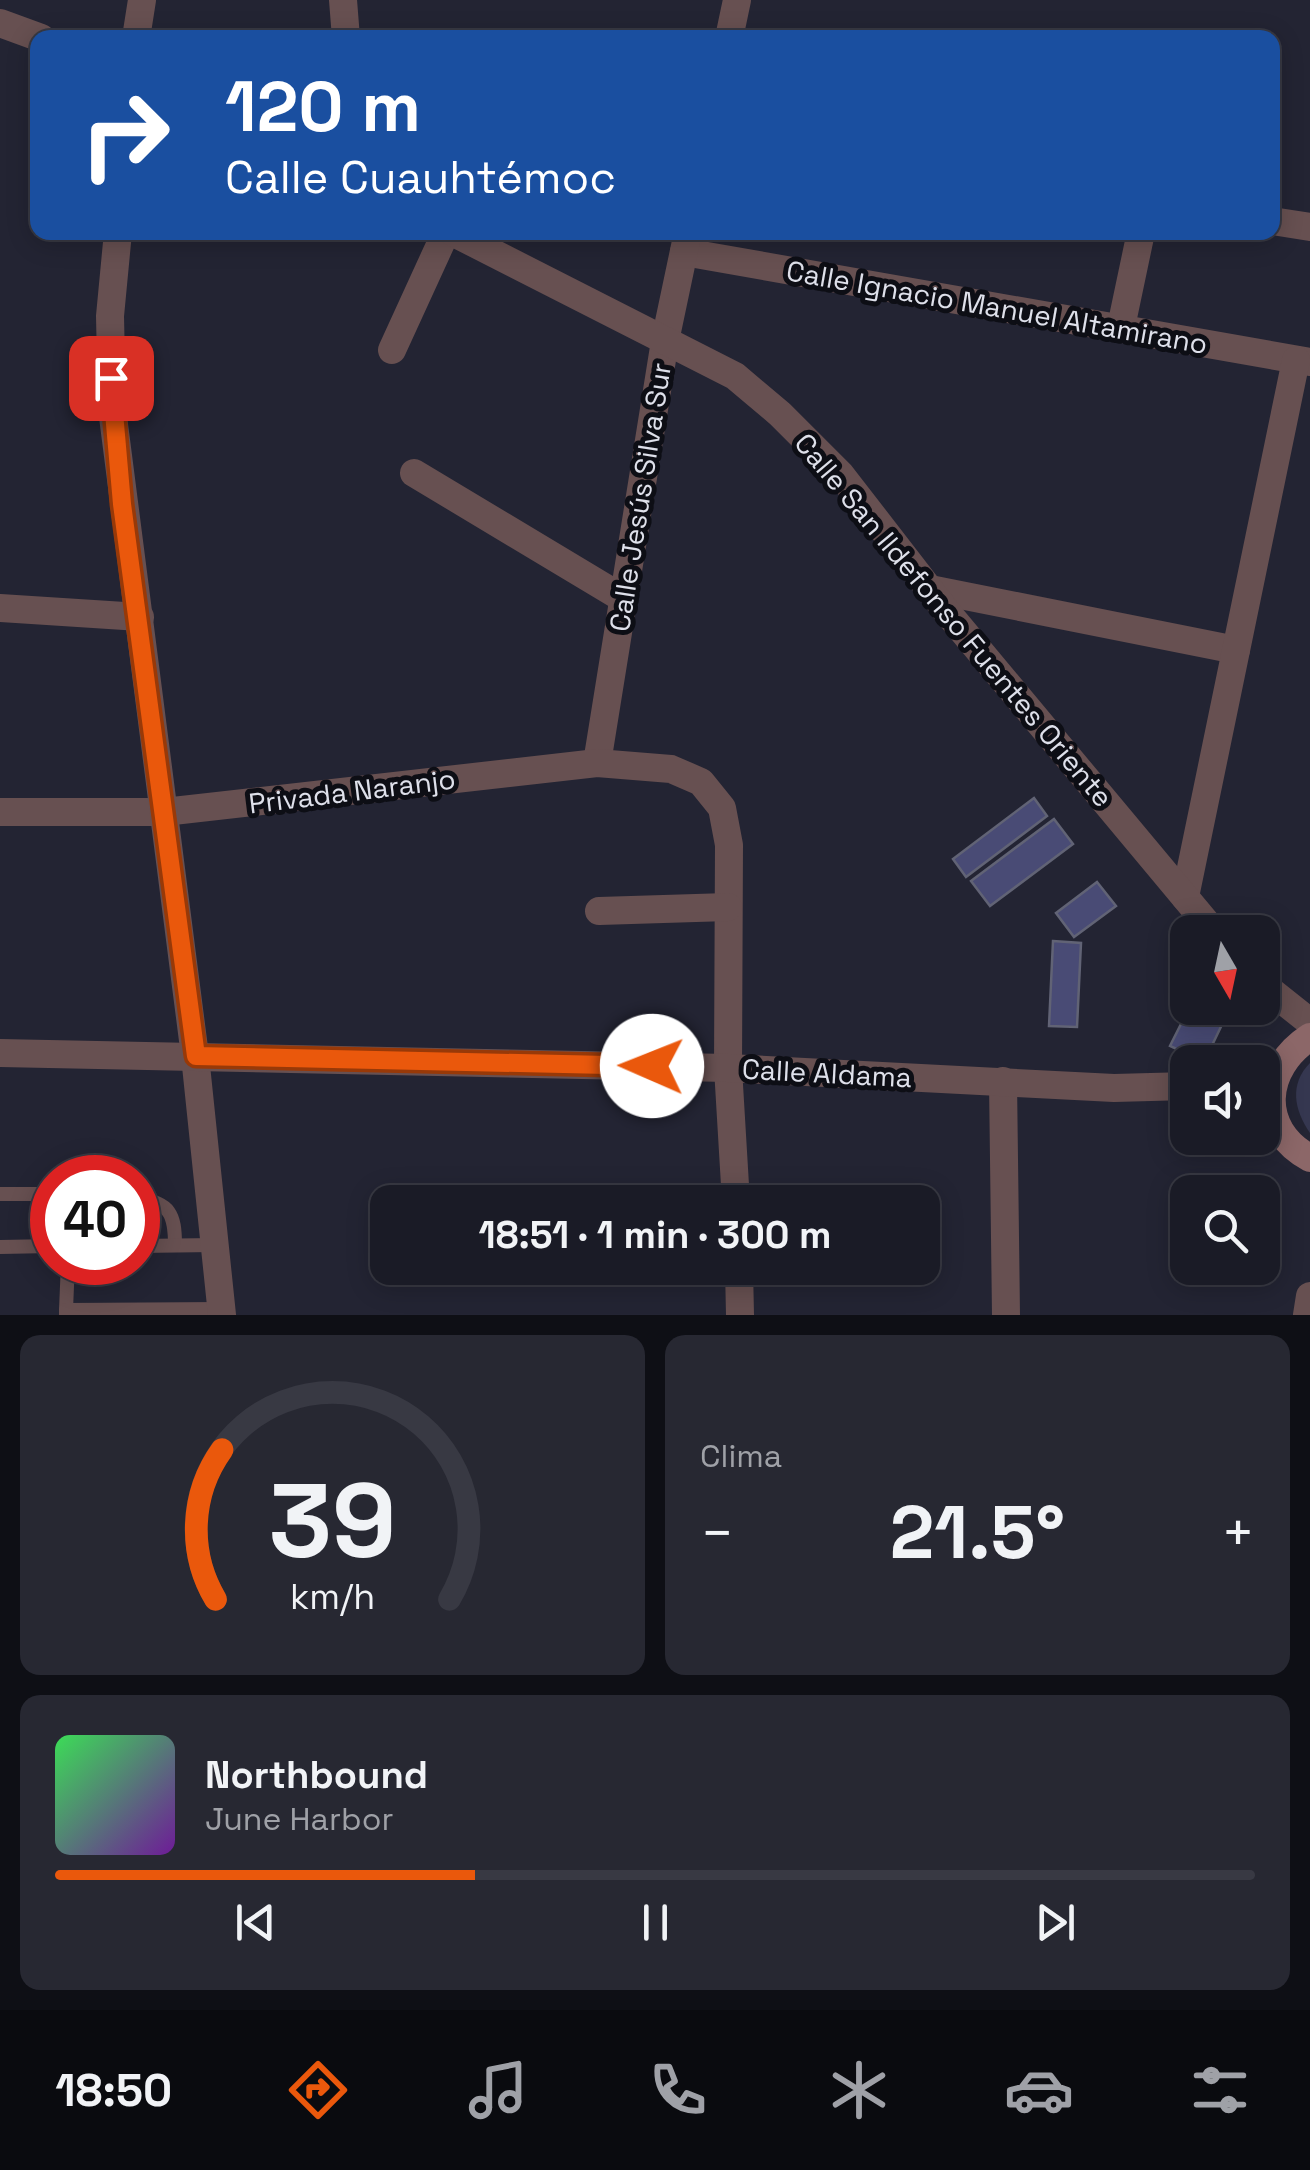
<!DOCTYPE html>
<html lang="es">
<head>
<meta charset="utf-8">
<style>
	body { margin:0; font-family:"Space Grotesk",sans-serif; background:#272832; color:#f1f3f6; height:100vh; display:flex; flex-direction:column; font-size:38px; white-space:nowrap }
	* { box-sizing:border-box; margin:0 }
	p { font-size:32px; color:#9fa1a7 }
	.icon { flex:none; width:55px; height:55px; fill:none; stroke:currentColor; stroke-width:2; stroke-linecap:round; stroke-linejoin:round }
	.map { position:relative; height:1315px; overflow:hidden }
	.panel { display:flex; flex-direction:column; gap:20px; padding:20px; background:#0e0f15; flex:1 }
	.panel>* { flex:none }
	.top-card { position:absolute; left:30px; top:30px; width:1250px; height:210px; border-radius:20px; box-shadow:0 5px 25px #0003,0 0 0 2px #383943; background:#1a4fa0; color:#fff; overflow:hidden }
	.needle { width:65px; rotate:171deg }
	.buttons { position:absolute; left:1170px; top:915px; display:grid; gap:20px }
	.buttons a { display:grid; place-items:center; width:110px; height:110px; border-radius:20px; background:#1a1b26; box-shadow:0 5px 25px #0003,0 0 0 2px #383943; font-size:50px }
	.speed { position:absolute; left:30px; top:1155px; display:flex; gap:20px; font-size:50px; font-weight:700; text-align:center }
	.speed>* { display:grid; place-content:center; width:130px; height:130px; border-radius:50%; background:#1a1b26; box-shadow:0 5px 25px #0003,0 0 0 2px #383943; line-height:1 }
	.speed .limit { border:15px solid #d22; background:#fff; color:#111 }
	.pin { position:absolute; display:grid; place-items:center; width:85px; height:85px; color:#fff; margin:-42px; border-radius:20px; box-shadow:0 5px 15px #0006 }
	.me { position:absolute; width:110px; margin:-55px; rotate:271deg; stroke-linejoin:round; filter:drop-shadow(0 0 8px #0008) }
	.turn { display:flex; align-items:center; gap:35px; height:210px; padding:0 30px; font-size:45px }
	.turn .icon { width:130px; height:130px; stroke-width:2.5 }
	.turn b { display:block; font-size:70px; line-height:85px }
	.big { font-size:75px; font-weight:700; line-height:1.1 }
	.panel .tile { flex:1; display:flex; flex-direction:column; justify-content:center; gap:15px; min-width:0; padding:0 35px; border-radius:20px; background:#272832 }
	.panel .dial { align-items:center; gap:0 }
	.dial svg { height:260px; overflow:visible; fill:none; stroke:#383943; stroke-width:7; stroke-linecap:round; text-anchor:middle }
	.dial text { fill:#f1f3f6; stroke:none }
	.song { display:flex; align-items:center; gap:30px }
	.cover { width:120px; height:120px; border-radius:15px; background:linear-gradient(135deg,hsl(130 70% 55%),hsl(280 70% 35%)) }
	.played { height:10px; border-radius:5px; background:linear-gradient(90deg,#ea580c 35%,#383943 35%) }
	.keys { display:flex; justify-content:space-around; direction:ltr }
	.heat { display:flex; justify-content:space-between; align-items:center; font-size:55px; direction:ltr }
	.panel .tiles { flex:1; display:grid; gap:20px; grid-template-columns:1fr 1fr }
	.tile:last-child { grid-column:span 2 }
	.trip { position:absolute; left:370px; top:1185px; width:570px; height:100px; border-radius:20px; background:#1a1b26; box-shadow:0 5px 25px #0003,0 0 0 2px #383943; font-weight:700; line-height:100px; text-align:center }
	.dock { display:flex; height:160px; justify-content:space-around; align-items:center; background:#0a0b0f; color:#9fa1a7 }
	.dock .icon { width:70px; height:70px }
	.dock .active { color:#ea580c }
	.dock b { font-size:45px; color:#f1f3f6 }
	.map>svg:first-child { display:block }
</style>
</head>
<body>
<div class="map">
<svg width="1310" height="1315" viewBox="0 0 1310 1315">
	<rect width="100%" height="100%" fill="#232433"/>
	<path fill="#353750" d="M1310 1063V1133C1294 1110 1289 1084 1310 1063Z"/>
	<g fill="#494b75" stroke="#616375" stroke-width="2.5">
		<path d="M1034 798 1047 816 966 877 953 859Z"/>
		<path d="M1054 819 1073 844 990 906 971 881Z"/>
		<path d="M1097 882 1116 906 1074 937 1056 913Z"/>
		<path d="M1053 941 1081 943 1077 1027 1049 1026Z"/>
		<path d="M1189 1008 1229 1010 1204 1062 1170 1046Z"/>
	</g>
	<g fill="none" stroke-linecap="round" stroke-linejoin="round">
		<g stroke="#675051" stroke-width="14">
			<path d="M0 1194H52"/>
			<path d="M138 1198C170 1203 175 1214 175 1245"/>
			<path d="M138 1246 215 1245"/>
			<path d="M0 1247 52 1246"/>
			<path d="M66 1310 68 1262"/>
			<path d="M66 1315V1310L221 1309"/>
		</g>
		<g stroke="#675051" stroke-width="28">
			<path d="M343 0 346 38"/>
			<path d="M136 38 142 0"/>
			<path d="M729 38 737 0"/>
			<path d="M1272 221 1310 227"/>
			<path d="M684 252 1310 362"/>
			<path d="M1121 327 1141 232"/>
			<path d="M392 350 446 232"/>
			<path d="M414 473 624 599"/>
			<path d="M930 589 1236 650"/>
			<path d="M0 608 140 617"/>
			<path d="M597 763 665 341 688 232"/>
			<path d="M0 812H164L597 763 671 769 701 782 722 808 729 845 728 1068 736 1202"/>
			<path d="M1185 897 1296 360"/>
			<path d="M599 911 728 907"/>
			<path d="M1003 1081 1006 1315"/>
			<path d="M739 1268 740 1315"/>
			<path d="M1307 1315 1310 1296"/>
		</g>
		<g stroke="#675051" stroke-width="28">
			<path d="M0 23 41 38"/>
			<path d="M118 232 110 316 112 409 195 1056 222 1315"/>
			<path d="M452 232 735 376 780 414 841 475 947 612 1214 932"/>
			<path d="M1262 984 1310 1022"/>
			<path d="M0 1053 728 1068 1114 1088 1188 1086"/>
		</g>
		<path stroke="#8c6768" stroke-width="28" d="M1310 1037C1262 1068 1256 1129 1310 1158"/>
	</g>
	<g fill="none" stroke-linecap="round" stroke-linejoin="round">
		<g stroke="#983908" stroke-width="25">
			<path id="route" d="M111 378 122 504 196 1056 652 1066"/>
		</g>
		<use href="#route" stroke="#ea580c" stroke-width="18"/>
	</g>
	<g text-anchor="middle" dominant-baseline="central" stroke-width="10" stroke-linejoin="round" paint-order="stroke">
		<g font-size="28" fill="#dee0ea" stroke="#0d0e15">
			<text transform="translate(997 307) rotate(10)">Calle Ignacio Manuel Altamirano</text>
			<text transform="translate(640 497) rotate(-81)">Calle Jesús Silva Sur</text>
			<text transform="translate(954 620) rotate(50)">Calle San Ildefonso Fuentes Oriente</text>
			<text transform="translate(352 791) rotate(-7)">Privada Naranjo</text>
			<text transform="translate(827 1073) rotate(3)">Calle Aldama</text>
		</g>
	</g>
</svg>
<div class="buttons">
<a><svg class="needle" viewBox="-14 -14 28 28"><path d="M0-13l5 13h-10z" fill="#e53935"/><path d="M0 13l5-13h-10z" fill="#9fa1a7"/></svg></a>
<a><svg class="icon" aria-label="sound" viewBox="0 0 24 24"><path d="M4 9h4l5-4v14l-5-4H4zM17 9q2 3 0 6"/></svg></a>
<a><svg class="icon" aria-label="search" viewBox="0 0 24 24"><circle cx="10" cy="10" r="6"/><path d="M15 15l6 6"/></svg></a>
</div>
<div class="speed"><div class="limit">40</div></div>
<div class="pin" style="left:111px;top:378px;background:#d93025"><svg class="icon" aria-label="arrive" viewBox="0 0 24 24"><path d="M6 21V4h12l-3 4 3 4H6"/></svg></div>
<svg class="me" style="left:652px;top:1066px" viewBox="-20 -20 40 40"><circle r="19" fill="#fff"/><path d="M0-13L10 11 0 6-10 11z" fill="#ea580c"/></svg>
<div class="trip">18:51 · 1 min · 300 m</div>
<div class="top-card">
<div class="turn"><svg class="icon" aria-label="right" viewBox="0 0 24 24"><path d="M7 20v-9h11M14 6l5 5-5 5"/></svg><div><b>120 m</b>Calle Cuauhtémoc</div></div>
</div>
</div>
<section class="panel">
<div class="tiles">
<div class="tile dial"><svg viewBox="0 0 100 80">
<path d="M14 69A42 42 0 1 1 86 69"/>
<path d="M14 69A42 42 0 0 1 16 23" stroke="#ea580c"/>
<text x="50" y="56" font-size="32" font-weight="700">39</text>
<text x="50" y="72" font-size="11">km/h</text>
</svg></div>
<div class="tile"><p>Clima</p>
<div class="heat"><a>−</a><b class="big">21.5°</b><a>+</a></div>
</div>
<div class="tile">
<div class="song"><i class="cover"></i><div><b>Northbound</b><p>June Harbor</p></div></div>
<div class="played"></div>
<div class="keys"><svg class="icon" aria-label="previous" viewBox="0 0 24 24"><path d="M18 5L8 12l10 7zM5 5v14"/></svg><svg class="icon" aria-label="pause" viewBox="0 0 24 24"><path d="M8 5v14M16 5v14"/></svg><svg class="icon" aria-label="next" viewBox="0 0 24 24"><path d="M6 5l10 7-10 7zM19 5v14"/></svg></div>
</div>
</div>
</section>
<nav class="dock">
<b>18:50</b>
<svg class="icon active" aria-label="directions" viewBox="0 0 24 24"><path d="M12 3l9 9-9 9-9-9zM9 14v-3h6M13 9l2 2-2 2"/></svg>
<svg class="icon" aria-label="music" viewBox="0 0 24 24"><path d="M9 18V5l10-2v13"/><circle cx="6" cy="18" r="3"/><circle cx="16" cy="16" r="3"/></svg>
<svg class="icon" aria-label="phone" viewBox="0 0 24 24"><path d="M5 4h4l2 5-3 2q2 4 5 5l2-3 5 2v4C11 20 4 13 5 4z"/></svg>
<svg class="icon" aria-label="climate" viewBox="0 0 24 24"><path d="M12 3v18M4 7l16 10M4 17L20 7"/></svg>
<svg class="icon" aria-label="car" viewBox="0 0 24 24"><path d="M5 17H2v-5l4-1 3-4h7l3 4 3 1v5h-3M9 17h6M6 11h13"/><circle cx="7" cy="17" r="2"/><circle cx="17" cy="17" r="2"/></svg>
<svg class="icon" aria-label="filters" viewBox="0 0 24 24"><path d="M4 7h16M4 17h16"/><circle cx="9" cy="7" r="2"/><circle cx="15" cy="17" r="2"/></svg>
</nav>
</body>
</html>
